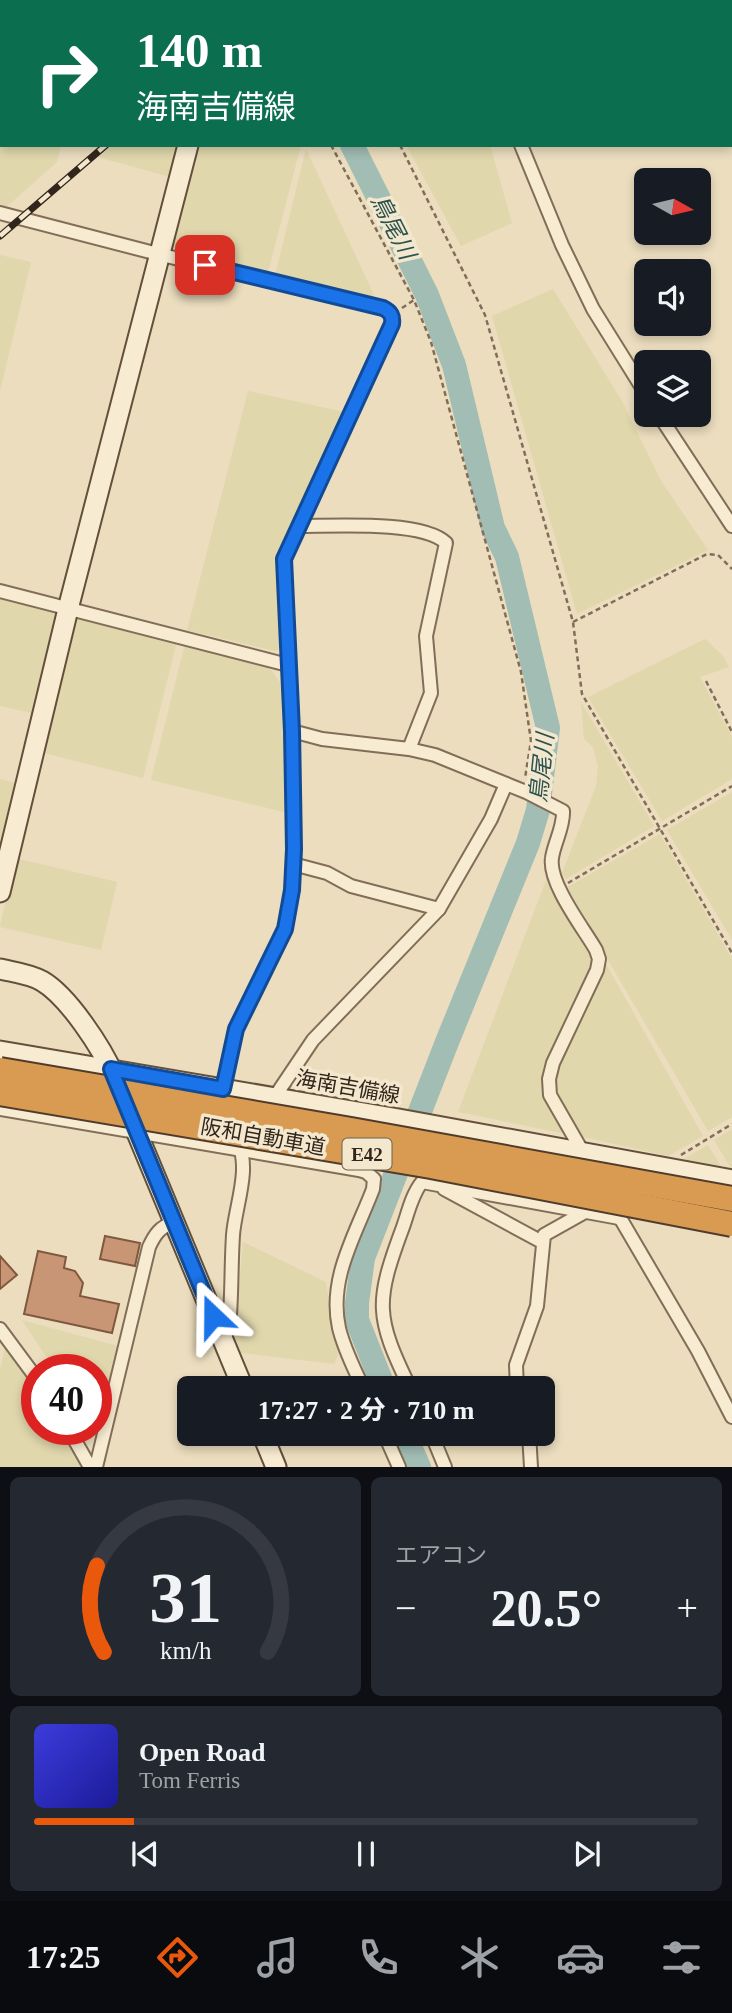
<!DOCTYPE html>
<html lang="ja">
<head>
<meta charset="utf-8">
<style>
	body { margin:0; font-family:"Times New Roman","Noto Sans JP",serif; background:#242831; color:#f1f3f6; height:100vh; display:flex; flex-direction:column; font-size:26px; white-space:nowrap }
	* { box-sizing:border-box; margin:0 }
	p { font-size:23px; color:#9ea1a6 }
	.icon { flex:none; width:38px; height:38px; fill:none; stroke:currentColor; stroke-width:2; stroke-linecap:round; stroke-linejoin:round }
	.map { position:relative; height:1467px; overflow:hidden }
	.drawer { display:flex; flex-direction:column; gap:10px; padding:10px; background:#0d0f14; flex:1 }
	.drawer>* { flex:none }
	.guide { position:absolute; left:0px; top:0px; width:733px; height:147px; box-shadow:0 4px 10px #0003; background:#0b6e4f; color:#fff; overflow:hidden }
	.needle { width:46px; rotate:98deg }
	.buttons { position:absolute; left:634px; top:168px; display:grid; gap:14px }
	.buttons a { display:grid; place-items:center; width:77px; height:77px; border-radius:10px; background:#171b24; box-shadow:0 4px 10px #0003; font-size:35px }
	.speed { position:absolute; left:21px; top:1354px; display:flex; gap:14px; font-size:35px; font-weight:700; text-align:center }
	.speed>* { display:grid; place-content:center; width:91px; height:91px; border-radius:50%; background:#171b24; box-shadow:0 4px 10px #0003; line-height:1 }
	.speed .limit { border:10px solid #d22; background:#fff; color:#111 }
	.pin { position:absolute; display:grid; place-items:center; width:60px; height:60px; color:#fff; margin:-30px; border-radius:14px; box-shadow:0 4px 10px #0006 }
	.me { position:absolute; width:77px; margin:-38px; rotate:337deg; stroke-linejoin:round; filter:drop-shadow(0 0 5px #0008) }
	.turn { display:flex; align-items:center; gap:24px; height:147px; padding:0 21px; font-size:32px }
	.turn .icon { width:91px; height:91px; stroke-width:2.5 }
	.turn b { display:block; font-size:49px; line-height:60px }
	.big { font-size:52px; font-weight:700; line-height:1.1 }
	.drawer .card { flex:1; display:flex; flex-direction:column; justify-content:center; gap:10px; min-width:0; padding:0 24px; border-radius:10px; background:#242831 }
	.drawer .dial { align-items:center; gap:0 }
	.dial svg { height:182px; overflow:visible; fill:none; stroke:#363941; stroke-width:7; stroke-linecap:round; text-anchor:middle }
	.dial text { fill:#f1f3f6; stroke:none }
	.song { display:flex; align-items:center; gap:21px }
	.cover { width:84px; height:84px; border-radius:10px; background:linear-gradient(135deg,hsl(240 70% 55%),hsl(240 70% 35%)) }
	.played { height:7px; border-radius:4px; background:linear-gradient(90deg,#ea580c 15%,#363941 15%) }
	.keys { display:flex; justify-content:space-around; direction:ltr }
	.heat { display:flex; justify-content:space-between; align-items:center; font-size:38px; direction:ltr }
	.drawer .tiles { flex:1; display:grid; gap:10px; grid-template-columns:1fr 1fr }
	.card:last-child { grid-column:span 2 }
	.trip { position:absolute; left:177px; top:1376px; width:378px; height:70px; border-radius:10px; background:#171b24; box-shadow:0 4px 10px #0003; font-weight:700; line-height:70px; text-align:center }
	.tabs { display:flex; height:112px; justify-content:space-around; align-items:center; background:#090b0e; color:#9ea1a6 }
	.tabs .icon { width:49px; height:49px }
	.tabs .on { color:#ea580c }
	.tabs b { font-size:32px; color:#f1f3f6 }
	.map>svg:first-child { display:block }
</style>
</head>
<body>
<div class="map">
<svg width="732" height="1467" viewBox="0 0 732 1467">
	<rect width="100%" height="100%" fill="#ebddbe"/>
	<g fill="#e0d7ac">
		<path d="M0 27 2 145H61L57 162 4 209 0 208Z"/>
		<path d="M112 145H178L170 177 98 157Z"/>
		<path d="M195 145H301L267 276 171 253 166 242Z"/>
		<path d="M406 145H490L512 223 461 246Z"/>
		<path d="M306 149 373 293 375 301 275 276Z"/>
		<path d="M0 255 31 262 0 391Z"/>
		<path d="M553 289 622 401 661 481 708 550 577 614 492 316Z"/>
		<path d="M248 391 344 412 278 557 283 648 275 651 187 630Z"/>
		<path d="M0 597 60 612 36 714 0 706Z"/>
		<path d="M77 616 177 641 143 778 40 752Z"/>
		<path d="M705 639 723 656 729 667 700 677 732 737V779L662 821 588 697Z"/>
		<path d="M185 644 261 662 272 671 280 683 283 695 284 812 151 780Z"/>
		<path d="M581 702 654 826 566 879 562 873 596 786 598 767 593 747 584 739Z"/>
		<path d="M0 779 19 784 3 851 0 850Z"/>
		<path d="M732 792V940L667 830Z"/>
		<path d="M660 834 732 959V1117L708 1131 566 888Z"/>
		<path d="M15 858 117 882 101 950 0 927Z"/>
		<path d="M548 875 588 948 592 962 590 974 543 1070 544 1094 566 1134 458 1112Z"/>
		<path d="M606 964 703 1136 668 1156 583 1137 558 1097 555 1083 559 1068Z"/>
		<path d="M732 1129V1170L714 1140Z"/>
		<path d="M708 1145 721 1166 682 1160Z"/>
		<path d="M243 1242 326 1282 332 1323 340 1351 334 1364 241 1353 234 1343Z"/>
		<path d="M22 1320 118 1346 99 1430H96V1370H55Z"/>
		<path d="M5 1348 37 1391V1430H63L81 1467H0V1370Z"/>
	</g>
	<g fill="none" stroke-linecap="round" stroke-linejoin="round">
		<g stroke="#a1bdb4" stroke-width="24">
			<path d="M279 0 280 2"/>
			<path d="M352 145 427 295 454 365 493 528 507 557 548 728 538 810 528 843 447 1042 363 1258 357 1303V1320L384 1388"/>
			<path d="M404 1433 419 1467"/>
		</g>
	</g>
	<g fill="#c89675" stroke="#80583f" stroke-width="2">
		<path d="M105 1236 140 1243 135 1266 100 1259Z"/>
		<path d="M38 1251 66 1257 64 1268 75 1271 83 1283 80 1296 119 1304 112 1333 24 1314Z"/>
		<path d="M0 1256 17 1275 0 1289Z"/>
	</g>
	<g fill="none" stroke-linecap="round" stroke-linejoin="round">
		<g stroke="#826e58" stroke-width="16">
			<g id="street">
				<path d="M474 0V2"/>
				<path d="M233 2 235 0"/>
				<path d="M521 145 562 245 593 309 646 394"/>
				<path d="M0 213 158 254 383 308C391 312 393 316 392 324L284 559 292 731 294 849 292 890 285 929 236 1029 223 1089"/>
				<path d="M659 415 732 526"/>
				<path d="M299 526C332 526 423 520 446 543L426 636 431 693 409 749"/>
				<path d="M0 591 288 665"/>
				<path d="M292 731 322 739 409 749 435 755 526 792 563 811C564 827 554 843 552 858 548 883 584 929 596 950L599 959 597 970 553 1063 549 1079 550 1095 585 1156"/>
				<path d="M293 864 327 873 351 886 439 909"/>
				<path d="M274 1098 313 1040 439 909 491 819 506 784"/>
				<path d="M0 1109 359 1170 366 1172 374 1179 373 1189C356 1234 328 1278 339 1328 344 1349 354 1368 363 1388"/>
				<path d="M444 1189 542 1242"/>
				<path d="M609 1199 698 1351 732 1417"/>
				<path d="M0 1329 37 1379"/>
				<path d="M223 1339 229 1328C232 1297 231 1266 233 1235 235 1207 251 1169 238 1143"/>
				<path d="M410 1388C375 1316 375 1302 403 1227 408 1213 412 1194 422 1182L619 1218"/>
				<path d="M517 1388 516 1365 537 1306 544 1235 585 1212"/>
				<path d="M69 1430 90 1467"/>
				<path d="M384 1433 399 1467"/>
				<path d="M431 1433 445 1467"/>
				<path d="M529 1433 531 1467"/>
				<path d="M96 1467 149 1247C155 1234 160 1227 174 1222"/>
			</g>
		</g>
		<g stroke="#644f3b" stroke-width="23">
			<g id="secondary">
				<path d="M194 0 196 2"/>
				<path d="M0 892 68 609 188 145"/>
				<path d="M0 969C13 972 30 974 42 981 68 996 102 1048 114 1076"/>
				<path d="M0 1051 399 1119 732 1180"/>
				<path d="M125 1104 243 1388"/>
				<path d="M262 1433 276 1467"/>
			</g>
		</g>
		<g stroke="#826e58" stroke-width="2.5" stroke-dasharray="5 3.5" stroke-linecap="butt">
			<path d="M320 0 321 2"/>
			<path d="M331 145 414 300 431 342 521 672 531 741 525 778"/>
			<path d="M400 145 485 315 573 622 582 694 732 953"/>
			<path d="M402 308 414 300"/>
			<path d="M573 622 707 554 718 555 732 569"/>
			<path d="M706 681 732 732"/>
			<path d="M568 883 732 786"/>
			<path d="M681 1155 732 1124"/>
		</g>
		<use href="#street" stroke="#f7ebd1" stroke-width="12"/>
		<use href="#secondary" stroke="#f7ebd1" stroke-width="19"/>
		<g stroke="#32261c" stroke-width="7">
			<g id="rail">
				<path d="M262 2 264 0"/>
				<path d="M275 2 277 0"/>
				<path d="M0 236 106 145"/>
			</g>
		</g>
		<use href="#rail" stroke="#f3e7cd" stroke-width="4.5" stroke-dasharray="13" stroke-linecap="butt"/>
		<g stroke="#503c2c" stroke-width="28" stroke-linecap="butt">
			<g id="highway-bridge">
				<path d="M0 1070 351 1130 732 1199"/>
				<path d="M0 1093 431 1166 732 1224"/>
			</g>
		</g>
		<use href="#highway-bridge" stroke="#d99a51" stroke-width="24"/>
	</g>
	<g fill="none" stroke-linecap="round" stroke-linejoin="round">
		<g stroke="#114b97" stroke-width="18">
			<path id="route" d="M205 265 383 308C391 312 393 316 392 324L284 559 292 731 294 849 292 890 285 929 236 1029 223 1089 111 1069 213 1316"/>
		</g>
		<use href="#route" stroke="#1a73e8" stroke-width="12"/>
	</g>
	<g text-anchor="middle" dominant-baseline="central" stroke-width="7" stroke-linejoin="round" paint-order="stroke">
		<rect fill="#f3e7cd" stroke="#6c6051" stroke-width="2" x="342.5" y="1138.5" width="49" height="31" rx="5"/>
		<g font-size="19" font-weight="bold" fill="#32261c">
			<text x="367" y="1154">E42</text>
		</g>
		<g font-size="21" fill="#32261c" stroke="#f3e7cd">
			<text transform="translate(348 1087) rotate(10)">海南吉備線</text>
			<text transform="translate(263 1137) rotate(10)">阪和自動車道</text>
		</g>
		<g font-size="23" font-style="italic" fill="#2b524f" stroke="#f3e7cd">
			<text transform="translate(393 227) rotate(63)">鳥尾川</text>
			<text transform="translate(542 768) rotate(-84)">鳥尾川</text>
		</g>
	</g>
</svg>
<div class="buttons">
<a><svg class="needle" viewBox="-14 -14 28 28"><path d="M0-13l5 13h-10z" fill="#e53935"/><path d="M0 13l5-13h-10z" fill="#9ea1a6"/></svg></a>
<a><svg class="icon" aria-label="sound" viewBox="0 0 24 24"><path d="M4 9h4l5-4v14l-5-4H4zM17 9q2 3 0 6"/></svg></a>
<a><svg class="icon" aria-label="layers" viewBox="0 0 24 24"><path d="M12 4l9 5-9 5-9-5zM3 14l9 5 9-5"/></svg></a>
</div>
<div class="speed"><div class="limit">40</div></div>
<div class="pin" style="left:205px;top:265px;background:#d93025"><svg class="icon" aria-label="arrive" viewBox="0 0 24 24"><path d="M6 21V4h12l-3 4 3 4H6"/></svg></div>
<svg class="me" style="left:213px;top:1316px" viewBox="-20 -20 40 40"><path d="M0-17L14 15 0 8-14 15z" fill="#1a73e8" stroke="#fff" stroke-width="4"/></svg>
<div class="trip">17:27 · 2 分 · 710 m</div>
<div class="guide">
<div class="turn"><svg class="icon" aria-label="right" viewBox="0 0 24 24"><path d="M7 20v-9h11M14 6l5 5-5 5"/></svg><div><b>140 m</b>海南吉備線</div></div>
</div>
</div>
<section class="drawer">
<div class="tiles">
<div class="card dial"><svg viewBox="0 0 100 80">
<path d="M14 69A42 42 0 1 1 86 69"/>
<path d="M14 69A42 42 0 0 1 11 31" stroke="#ea580c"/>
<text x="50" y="56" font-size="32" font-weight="700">31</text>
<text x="50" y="72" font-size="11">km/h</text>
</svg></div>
<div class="card"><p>エアコン</p>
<div class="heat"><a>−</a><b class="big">20.5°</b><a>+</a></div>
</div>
<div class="card">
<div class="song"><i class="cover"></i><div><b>Open Road</b><p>Tom Ferris</p></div></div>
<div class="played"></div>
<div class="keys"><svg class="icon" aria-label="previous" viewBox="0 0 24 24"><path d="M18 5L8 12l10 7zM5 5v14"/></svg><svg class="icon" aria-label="pause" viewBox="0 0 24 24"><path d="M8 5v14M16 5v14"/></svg><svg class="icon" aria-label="next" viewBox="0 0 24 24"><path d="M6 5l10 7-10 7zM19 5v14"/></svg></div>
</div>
</div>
</section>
<nav class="tabs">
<b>17:25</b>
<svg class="icon on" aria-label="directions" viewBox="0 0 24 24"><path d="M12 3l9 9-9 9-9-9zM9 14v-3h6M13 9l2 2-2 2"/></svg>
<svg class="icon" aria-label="music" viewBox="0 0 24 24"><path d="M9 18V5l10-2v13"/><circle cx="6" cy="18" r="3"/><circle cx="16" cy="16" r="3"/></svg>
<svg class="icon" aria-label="phone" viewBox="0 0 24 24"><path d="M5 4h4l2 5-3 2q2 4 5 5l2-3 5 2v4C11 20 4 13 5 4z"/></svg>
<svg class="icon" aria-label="climate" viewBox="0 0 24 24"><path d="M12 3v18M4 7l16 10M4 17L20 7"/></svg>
<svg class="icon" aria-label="car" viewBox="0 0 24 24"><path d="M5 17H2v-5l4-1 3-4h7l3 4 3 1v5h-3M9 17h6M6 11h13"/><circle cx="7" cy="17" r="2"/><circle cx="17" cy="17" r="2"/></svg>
<svg class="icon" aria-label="filters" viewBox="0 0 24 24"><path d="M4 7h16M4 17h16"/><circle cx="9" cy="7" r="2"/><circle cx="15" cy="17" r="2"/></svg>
</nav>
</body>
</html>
